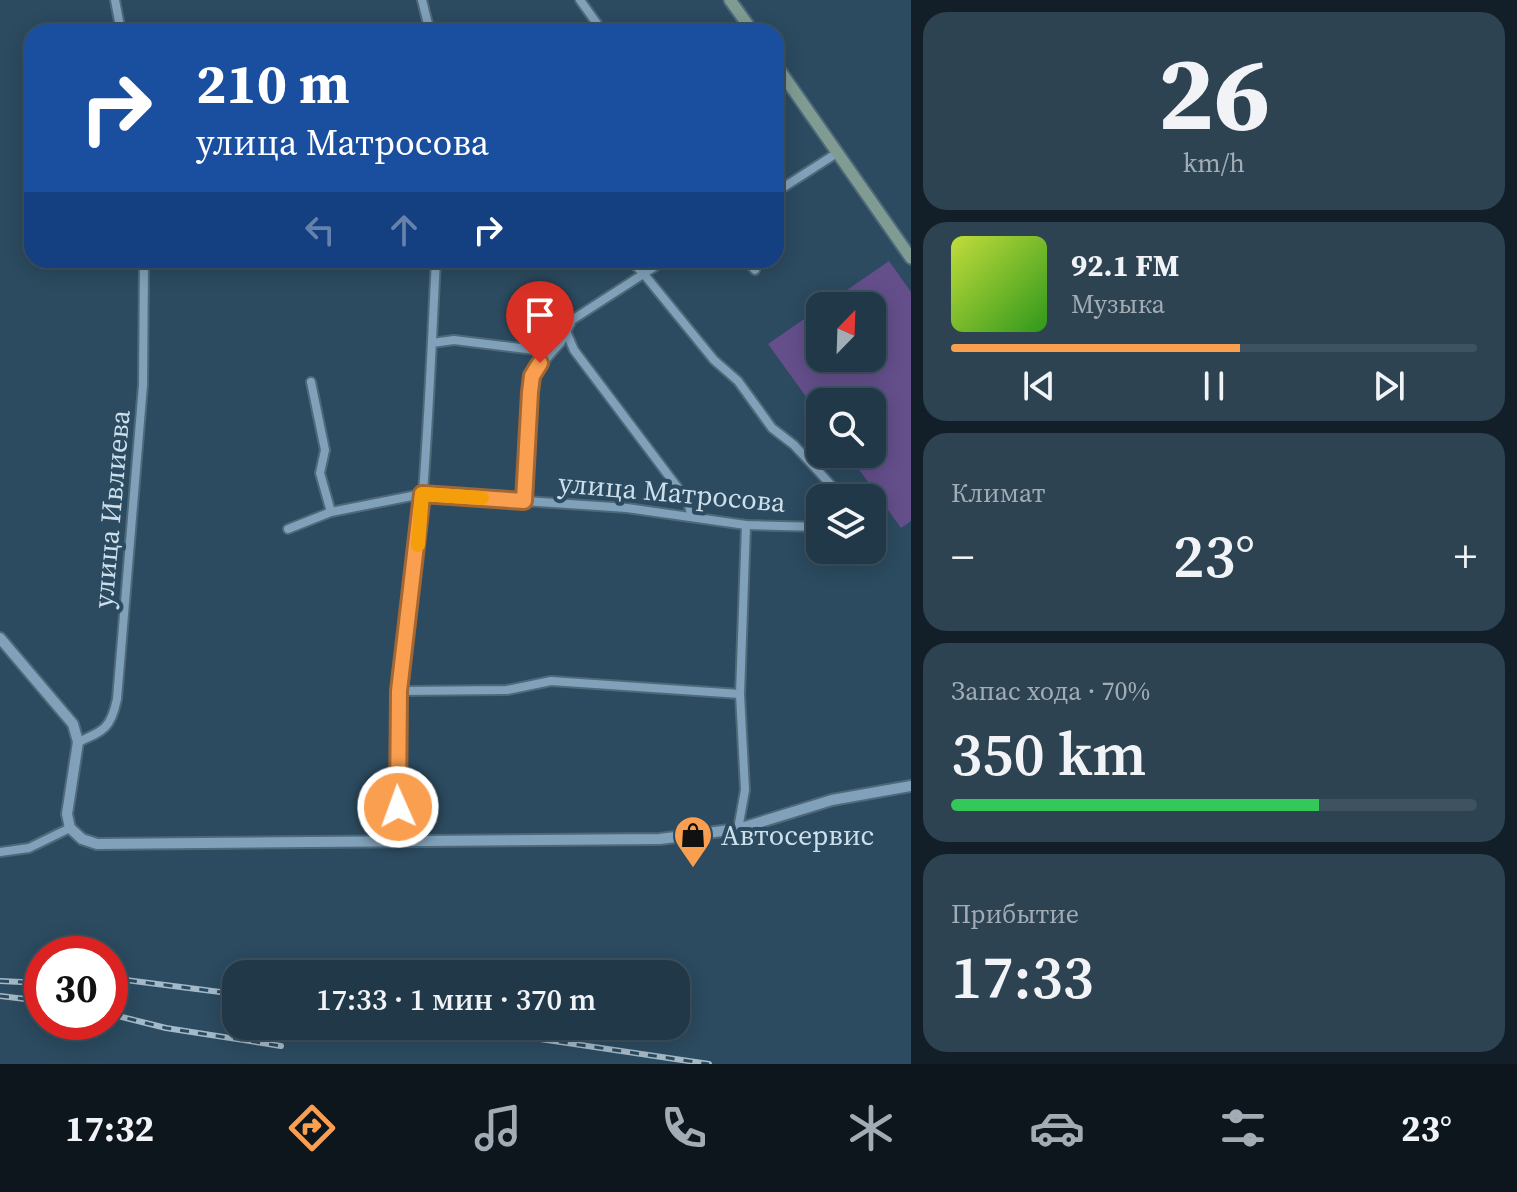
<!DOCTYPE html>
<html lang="ru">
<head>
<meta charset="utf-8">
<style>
	body { margin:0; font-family:"Source Serif 4",serif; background:#2d4352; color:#f1f3f6; height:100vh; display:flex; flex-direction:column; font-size:30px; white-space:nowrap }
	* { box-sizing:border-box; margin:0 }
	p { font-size:26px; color:#a2acb4 }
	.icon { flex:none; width:44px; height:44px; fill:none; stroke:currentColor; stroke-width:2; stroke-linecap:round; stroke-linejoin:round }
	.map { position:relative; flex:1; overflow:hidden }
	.details { display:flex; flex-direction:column; gap:12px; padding:12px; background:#121f28; width:606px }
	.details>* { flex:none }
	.hud { position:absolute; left:24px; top:24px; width:760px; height:244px; border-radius:24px; box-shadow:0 4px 20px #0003,0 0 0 2px #3e5260; background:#1a4fa0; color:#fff; overflow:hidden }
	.needle { width:52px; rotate:23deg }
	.buttons { position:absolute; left:806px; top:292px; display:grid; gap:16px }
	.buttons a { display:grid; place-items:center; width:80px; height:80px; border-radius:16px; background:#213848; box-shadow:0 4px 20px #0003,0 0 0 2px #3e5260; font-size:40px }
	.speed { position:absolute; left:24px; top:936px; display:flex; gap:16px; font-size:40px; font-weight:700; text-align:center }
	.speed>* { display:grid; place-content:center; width:104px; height:104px; border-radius:50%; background:#213848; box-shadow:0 4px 20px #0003,0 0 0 2px #3e5260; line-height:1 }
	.speed .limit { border:12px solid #d22; background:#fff; color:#111 }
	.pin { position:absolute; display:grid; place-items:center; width:68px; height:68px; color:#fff; margin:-82px -34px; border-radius:50% 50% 50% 0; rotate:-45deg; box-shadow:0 0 8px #0007 }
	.pin .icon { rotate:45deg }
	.me { position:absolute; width:88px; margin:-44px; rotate:358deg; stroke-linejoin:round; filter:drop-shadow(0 0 6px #0008) }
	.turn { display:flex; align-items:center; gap:28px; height:168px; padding:0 40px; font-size:36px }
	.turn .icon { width:104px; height:104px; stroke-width:2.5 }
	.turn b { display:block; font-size:56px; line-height:68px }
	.lanes { display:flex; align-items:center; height:76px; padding:0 40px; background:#0003; justify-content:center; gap:40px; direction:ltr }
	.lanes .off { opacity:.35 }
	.big { font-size:60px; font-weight:600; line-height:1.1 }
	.details .tile { flex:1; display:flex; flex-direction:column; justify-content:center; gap:12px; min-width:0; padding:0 28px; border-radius:24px; background:#2d4352 }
	.details .dial { align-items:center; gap:0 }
	.dial b { font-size:104px; line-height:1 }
	.song { display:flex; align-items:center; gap:24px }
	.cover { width:96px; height:96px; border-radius:12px; background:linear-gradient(135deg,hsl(70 70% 55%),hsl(110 70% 35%)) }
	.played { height:8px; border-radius:4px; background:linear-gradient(90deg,#fa9f4f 55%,#3e5260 55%) }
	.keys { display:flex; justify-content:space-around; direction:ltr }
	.heat { display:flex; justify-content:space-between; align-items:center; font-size:44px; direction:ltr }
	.charge { height:12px; border-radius:6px; background:linear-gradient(90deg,#34c759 70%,#3e5260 0) }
	.trip { position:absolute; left:222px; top:960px; width:468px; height:80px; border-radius:24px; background:#213848; box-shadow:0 4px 20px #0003,0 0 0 2px #3e5260; font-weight:600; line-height:80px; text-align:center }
	.dock { display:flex; height:128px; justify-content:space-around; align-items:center; background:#0d161d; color:#a2acb4 }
	.dock .icon { width:56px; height:56px }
	.dock .on { color:#fa9f4f }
	.dock b { font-size:36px; color:#f1f3f6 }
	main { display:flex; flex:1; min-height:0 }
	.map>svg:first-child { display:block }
</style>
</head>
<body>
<main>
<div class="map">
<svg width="911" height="1064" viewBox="0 0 911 1064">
	<rect width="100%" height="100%" fill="#2c4b60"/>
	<path fill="#644f8b" d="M889 261 911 292V521L901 528 848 454H872V402H820V416L768 344 820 308V358H872V306H824Z"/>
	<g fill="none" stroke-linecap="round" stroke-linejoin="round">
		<g stroke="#4e6979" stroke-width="12">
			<g id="minor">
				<path d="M115 0 121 32"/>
				<path d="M422 0 430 32"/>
				<path d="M580 0 603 32"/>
				<path d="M776 192 837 153"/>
				<path d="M630 260 643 273 714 360 738 381 772 428 794 445 843 498"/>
				<path d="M747 260 755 270"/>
				<path d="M566 331 574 350 687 500 692 516"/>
				<path d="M432 343 454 340 552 352 561 342 572 320 665 260"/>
				<path d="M311 382 325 450 320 473 331 512"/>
				<path d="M524 501 532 376 552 352"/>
				<path d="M288 529 331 512 422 494 627 508 746 525 820 527"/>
				<path d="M399 691 507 690 551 681 740 694"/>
				<path d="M78 742C104 731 111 728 117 699L143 385 144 260"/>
				<path d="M738 829 745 790 740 694 746 525"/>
				<path d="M405 842C385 741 409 641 419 540 428 447 431 353 436 260"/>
				<path d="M0 852 29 848 70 828"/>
			</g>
		</g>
		<g stroke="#4e6979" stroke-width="14">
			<path id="tertiary" d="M0 638 73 724 78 742 67 814 70 828 82 839 97 844 660 839 738 829 832 800 911 786"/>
		</g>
		<g stroke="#4e6979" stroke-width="15">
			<g id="secondary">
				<path d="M730 0 753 32"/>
				<path d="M776 65 911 258"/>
			</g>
		</g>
		<use href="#minor" stroke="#80a1b9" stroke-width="8"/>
		<use href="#tertiary" stroke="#80a1b9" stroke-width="10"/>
		<use href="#secondary" stroke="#809c92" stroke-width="11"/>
		<g stroke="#a5bac8" stroke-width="6">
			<g id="rail">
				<path d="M110 978 236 994"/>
				<path d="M0 981 42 983"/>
				<path d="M0 996 42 1001"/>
				<path d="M110 1014 166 1028 281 1046"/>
				<path d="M403 1026 462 1035"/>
				<path d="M452 1026 709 1064"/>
			</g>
		</g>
		<use href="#rail" stroke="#2c4b60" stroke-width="3" stroke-dasharray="9" stroke-linecap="butt"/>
	</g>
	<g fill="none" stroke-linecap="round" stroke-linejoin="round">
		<g stroke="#a26733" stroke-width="20">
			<path id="route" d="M398 807 399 691 422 494 524 501 530 392 532 376 540 363"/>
		</g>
		<use href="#route" stroke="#fa9f4f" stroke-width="14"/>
		<path stroke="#f59e0b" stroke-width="14" d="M418 545 422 494 482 498"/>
	</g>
	<defs>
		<g id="shop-pin" transform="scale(2)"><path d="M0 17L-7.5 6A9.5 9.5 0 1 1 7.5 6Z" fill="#fa9f4f" stroke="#2c4b60"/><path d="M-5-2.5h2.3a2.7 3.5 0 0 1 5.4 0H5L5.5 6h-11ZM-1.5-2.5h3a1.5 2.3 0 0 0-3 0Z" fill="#111"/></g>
	</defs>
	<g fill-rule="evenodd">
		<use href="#shop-pin" x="693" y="835"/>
	</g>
	<g text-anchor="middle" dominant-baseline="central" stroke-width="8" stroke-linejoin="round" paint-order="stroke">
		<g font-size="28" fill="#cddfeb" stroke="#2c4b60">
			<text transform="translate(672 492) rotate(5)">улица Матросова</text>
			<text transform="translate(111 509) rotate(-85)">улица Ивлиева</text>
		</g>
		<g font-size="28" fill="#cddfeb" stroke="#2c4b60" text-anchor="start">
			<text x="721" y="835">Автосервис</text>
		</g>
	</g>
</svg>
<div class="buttons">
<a><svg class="needle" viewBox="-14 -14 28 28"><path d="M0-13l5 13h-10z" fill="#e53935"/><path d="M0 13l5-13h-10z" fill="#a2acb4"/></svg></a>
<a><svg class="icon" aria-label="search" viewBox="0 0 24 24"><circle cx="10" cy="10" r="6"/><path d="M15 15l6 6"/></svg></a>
<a><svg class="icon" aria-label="layers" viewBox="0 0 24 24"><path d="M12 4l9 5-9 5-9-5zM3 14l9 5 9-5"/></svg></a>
</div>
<div class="speed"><div class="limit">30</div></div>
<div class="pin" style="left:540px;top:363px;background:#d93025"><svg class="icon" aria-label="arrive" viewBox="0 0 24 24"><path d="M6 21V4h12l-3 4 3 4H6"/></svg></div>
<svg class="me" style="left:398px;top:807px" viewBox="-20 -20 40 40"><circle r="17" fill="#fa9f4f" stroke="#fff" stroke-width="3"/><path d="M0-11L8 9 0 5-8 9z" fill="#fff"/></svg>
<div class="trip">17:33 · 1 мин · 370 m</div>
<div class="hud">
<div class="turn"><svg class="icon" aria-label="right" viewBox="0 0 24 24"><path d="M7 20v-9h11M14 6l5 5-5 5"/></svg><div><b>210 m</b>улица Матросова</div></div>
<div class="lanes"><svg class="icon off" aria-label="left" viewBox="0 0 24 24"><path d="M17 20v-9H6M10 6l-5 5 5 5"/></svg><svg class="icon off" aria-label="ahead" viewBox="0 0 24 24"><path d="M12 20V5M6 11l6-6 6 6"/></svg><svg class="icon" aria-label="right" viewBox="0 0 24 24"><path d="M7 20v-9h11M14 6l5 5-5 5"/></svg></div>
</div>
</div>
<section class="details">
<div class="tile dial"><b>26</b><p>km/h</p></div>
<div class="tile">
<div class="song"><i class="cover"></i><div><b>92.1 FM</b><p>Музыка</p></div></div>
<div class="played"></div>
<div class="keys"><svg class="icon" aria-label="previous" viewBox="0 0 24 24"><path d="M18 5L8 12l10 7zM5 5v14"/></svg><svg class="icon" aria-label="pause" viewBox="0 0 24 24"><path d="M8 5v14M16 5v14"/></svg><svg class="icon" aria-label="next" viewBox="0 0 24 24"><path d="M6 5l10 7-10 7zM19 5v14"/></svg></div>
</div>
<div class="tile"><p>Климат</p>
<div class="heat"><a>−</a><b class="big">23°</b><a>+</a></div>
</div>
<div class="tile"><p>Запас хода · 70%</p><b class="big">350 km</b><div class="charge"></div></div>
<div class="tile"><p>Прибытие</p><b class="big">17:33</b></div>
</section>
</main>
<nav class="dock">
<b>17:32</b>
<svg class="icon on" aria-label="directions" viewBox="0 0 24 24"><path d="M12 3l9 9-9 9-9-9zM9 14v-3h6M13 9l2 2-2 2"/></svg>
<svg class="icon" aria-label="music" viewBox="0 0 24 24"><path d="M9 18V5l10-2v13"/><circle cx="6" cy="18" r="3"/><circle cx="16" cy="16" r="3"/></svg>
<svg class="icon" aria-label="phone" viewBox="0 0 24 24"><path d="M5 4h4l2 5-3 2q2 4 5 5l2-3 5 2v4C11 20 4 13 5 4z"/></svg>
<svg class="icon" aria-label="climate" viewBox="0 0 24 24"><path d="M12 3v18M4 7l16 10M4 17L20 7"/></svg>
<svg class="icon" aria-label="car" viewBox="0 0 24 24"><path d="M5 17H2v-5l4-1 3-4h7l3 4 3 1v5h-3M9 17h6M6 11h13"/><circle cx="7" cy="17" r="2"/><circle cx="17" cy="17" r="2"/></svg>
<svg class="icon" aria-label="filters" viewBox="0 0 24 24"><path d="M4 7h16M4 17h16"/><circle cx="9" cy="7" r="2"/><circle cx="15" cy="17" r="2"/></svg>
<b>23°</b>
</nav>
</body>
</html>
